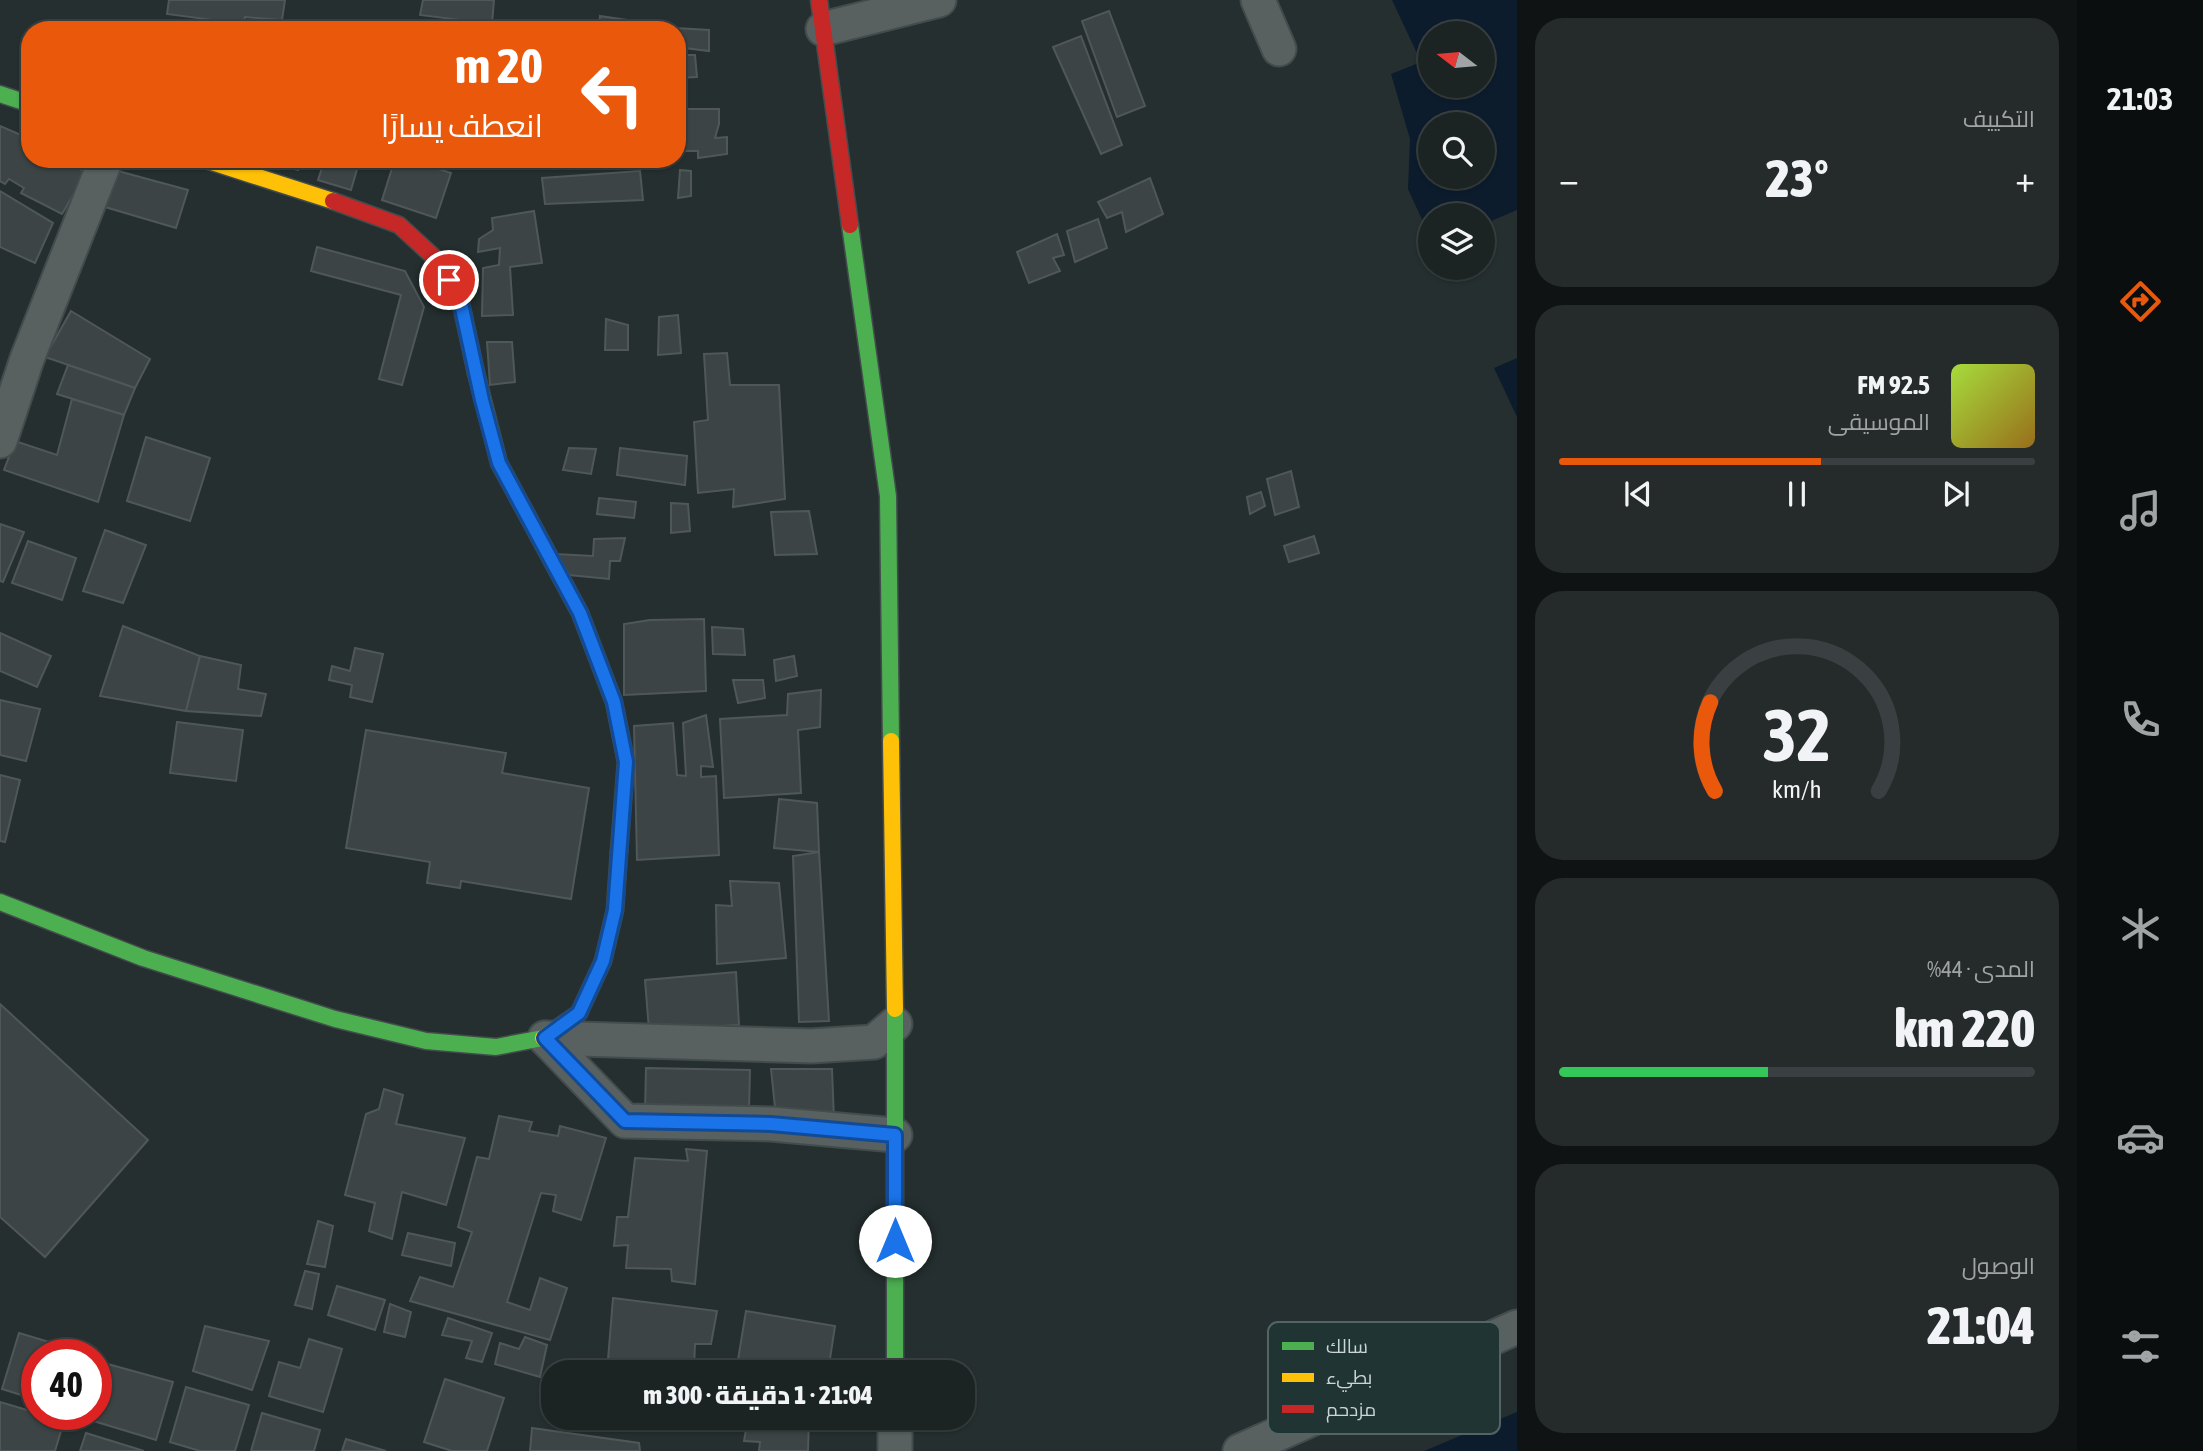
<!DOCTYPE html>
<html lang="ar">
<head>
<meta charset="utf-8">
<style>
	body { margin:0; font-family:"Asap Condensed",Cairo,sans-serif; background:#252b2b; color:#f1f3f6; direction:rtl; height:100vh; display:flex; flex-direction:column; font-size:26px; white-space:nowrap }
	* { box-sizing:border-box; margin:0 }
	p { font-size:23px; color:#a0a4a6 }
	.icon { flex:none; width:38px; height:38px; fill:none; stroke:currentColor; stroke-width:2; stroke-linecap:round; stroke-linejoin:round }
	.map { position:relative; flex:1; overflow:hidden; direction:ltr }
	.sheet { display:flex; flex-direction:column; gap:18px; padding:18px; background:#0f1313; width:560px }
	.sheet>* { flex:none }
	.hud { position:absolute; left:21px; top:21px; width:665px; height:147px; border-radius:28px; box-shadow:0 2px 5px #0004,0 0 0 2px #3a4041; direction:rtl; background:#ea580c; color:#fff; overflow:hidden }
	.needle { width:46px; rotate:286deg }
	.fabs { position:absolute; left:1418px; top:21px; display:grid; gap:14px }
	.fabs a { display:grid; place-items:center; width:77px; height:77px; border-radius:50%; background:#1c2323; box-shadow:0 2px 5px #0004,0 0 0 2px #3a4041; font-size:35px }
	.speed { position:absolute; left:21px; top:1339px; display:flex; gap:14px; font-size:35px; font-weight:700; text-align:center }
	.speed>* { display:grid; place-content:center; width:91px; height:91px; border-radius:50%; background:#1c2323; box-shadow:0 2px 5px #0004,0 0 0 2px #3a4041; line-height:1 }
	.speed .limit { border:10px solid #d22; background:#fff; color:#111 }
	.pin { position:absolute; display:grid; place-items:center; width:60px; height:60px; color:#fff; margin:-30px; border:4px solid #fff; border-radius:50%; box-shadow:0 2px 7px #0007 }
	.me { position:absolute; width:77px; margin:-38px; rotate:0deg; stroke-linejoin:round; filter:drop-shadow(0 0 5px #0008) }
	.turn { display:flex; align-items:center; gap:24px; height:147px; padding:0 28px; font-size:32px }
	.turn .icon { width:91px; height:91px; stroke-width:2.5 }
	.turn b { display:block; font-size:49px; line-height:60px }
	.big { font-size:52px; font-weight:800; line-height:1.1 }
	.sheet .card { flex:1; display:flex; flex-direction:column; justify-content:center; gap:10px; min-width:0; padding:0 24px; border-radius:28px; background:#252b2b }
	.sheet .dial { align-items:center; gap:0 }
	.dial svg { height:182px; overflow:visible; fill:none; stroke:#3a4041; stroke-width:7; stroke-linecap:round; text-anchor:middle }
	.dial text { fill:#f1f3f6; stroke:none }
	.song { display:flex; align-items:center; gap:21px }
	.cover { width:84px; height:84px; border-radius:10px; background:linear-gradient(135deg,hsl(80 70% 55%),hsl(40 70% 35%)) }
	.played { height:7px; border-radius:4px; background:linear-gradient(90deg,#ea580c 55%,#3a4041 55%) }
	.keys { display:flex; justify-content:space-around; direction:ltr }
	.heat { display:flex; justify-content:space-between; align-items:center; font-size:38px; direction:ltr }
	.charge { height:10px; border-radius:5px; background:linear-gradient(90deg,#34c759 44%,#3a4041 0) }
	.trip { position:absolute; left:541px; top:1360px; width:434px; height:70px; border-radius:28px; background:#1c2323; box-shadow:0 2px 5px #0004,0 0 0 2px #3a4041; font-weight:800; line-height:70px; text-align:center; direction:rtl }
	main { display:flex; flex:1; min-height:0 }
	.tabs { display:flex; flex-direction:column; width:126px; justify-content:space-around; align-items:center; background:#0b0e0e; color:#a0a4a6 }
	.tabs .icon { width:49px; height:49px }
	.tabs .active { color:#ea580c }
	.tabs b { font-size:32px; color:#f1f3f6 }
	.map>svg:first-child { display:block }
</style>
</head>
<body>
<main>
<nav class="tabs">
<b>21:03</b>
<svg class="icon active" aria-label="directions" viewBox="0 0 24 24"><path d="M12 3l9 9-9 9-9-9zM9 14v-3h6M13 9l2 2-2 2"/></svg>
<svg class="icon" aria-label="music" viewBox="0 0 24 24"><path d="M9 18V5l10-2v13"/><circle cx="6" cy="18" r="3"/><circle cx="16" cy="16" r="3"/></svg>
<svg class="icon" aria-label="phone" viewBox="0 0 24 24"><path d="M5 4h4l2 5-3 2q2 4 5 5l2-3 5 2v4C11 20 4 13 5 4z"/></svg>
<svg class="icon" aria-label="climate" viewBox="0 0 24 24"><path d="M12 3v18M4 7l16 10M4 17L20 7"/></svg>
<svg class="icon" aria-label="car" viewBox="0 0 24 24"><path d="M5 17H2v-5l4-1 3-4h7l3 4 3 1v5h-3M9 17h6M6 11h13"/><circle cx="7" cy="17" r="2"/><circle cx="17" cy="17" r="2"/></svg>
<svg class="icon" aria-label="filters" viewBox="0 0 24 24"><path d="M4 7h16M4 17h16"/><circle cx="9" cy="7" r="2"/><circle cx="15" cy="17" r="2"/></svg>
</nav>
<section class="sheet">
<div class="card"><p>التكييف</p>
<div class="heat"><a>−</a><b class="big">23°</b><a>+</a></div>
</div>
<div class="card">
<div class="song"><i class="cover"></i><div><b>92.5 FM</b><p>الموسيقى</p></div></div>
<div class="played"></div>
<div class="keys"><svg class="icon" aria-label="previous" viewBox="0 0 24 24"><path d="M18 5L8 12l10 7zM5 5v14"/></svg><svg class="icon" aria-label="pause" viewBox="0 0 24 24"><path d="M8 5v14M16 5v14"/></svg><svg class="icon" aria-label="next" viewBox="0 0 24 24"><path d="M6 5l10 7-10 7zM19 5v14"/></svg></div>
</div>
<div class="card dial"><svg viewBox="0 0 100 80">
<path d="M14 69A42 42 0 1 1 86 69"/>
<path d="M14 69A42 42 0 0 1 12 30" stroke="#ea580c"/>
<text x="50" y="56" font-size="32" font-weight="700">32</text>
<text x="50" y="72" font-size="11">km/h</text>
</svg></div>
<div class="card"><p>المدى · 44%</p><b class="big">220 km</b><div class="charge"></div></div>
<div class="card"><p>الوصول</p><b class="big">21:04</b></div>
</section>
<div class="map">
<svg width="1517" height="1451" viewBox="0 0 1517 1451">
	<rect width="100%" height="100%" fill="#252f2f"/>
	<g fill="#0c1c2d" fill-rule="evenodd">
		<path d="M1392 0H1517V210L1482 225V215H1430V237L1408 189 1410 139 1391 74 1421 62ZM1430 33H1482V86H1430ZM1430 124H1482V177H1430Z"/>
		<path d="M1517 358V417L1494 368Z"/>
		<path d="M1517 1412V1451H1424Z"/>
	</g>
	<g fill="#3c4445" stroke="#505759" stroke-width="2">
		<path d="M169 0H285L282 20 245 17 243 24 167 14Z"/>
		<path d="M423 0H494L492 24 420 15Z"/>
		<path d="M1109 11 1145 106 1117 117 1082 21Z"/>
		<path d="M600 16 635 21 633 30H599Z"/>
		<path d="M675 28 709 30V51L677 47V30Z"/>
		<path d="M1081 36 1122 145 1101 154 1053 47Z"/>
		<path d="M677 55H695L697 77 677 78Z"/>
		<path d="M677 109H719V124L715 138 727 137V154L698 158V151H677Z"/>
		<path d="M0 126 30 139V159H63L86 173 62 214 21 193 24 188 9 179 5 184 0 181Z"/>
		<path d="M269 159H301L298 170 268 162Z"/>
		<path d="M325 159H360L351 190 318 180Z"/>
		<path d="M395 159H407L451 173 436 218 382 200Z"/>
		<path d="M680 170 691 171V196L678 198Z"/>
		<path d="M118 171 188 190 176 228 105 207Z"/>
		<path d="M640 171 643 200 545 204 542 178Z"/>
		<path d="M1150 178 1163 214 1126 232 1122 212 1107 218 1098 202Z"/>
		<path d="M0 191 53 223 35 263 0 247Z"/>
		<path d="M534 211 542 263 510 267 513 315 482 316 483 268 499 265 500 248 478 252 479 239 493 230 492 218Z"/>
		<path d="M1098 219 1107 248 1075 262 1067 231Z"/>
		<path d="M1057 234 1064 255 1053 258 1060 271 1029 283 1017 252Z"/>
		<path d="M317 247 405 271 424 307 402 385 379 379 401 295 311 271Z"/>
		<path d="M71 311 150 359 135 388 45 357Z"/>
		<path d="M678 315 681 353 658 355 659 317Z"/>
		<path d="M606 319 628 325V350H605Z"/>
		<path d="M487 342H512L515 382 490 385Z"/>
		<path d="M727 353 730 385H779L785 499 733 507 734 489 698 493 694 422 708 420 704 354Z"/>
		<path d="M68 365 135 388 124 415 57 394Z"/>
		<path d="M72 399 124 415 98 502 4 470 15 441 57 455Z"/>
		<path d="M146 437 210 458 190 521 127 501Z"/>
		<path d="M569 448 596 449 591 474 563 470Z"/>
		<path d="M620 448 687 456 685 485 617 475Z"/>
		<path d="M1291 471 1299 507 1275 515 1267 479Z"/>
		<path d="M1261 492 1265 506 1250 514 1247 497Z"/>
		<path d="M599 498 636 502 634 518 597 514Z"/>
		<path d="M671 503 688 504 690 531 671 533Z"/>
		<path d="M809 511 817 554 775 555 771 512Z"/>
		<path d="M0 524 24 532 3 582 0 581Z"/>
		<path d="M105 530 146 545 123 603 83 591Z"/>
		<path d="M1314 536 1319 553 1289 562 1284 546Z"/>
		<path d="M625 538 620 561H610L609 579 559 574 556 554 593 556 594 539Z"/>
		<path d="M28 541 76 558 62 600 12 583Z"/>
		<path d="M704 619 706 691 624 695V624L650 620Z"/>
		<path d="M123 626 200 656 186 711 100 696Z"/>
		<path d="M712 627 743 629 745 655 713 654Z"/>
		<path d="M0 633 51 656 37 687 0 671Z"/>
		<path d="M355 648 383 654 372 702 350 697 352 685 329 680 332 666 350 671Z"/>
		<path d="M200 656 241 665 238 689 266 694 261 716 186 711Z"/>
		<path d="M794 656 797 676 776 681 774 660Z"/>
		<path d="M733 680H763L765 698 738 703Z"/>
		<path d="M821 690 820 727 798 730 801 793 724 798 720 719 787 715 788 694Z"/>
		<path d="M0 700 40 709 26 761 0 755Z"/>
		<path d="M706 715 713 767 701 766V777L716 776 719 855 637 860 634 726 673 723 677 775 686 776 683 723Z"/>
		<path d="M177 722 243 730 236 781 170 773Z"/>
		<path d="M366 730 506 753 502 773 589 788 571 899 461 881 460 888 427 883 430 862 346 848Z"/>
		<path d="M0 775 20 780 5 842 0 841Z"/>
		<path d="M779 799 817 803 819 852 774 848Z"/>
		<path d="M819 852 829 1021 799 1022 793 856Z"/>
		<path d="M730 881 779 883 786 958 717 964 716 905 732 906Z"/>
		<path d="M736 972 739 1025 649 1030 645 980Z"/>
		<path d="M0 1004 148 1140 45 1257 0 1217Z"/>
		<path d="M646 1068 750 1070 749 1111 645 1112Z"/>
		<path d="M771 1069H832L834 1120 776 1117Z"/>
		<path d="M384 1089 403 1095 396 1124 465 1138 446 1205 402 1192 392 1239 369 1231 375 1203 345 1195 366 1114 379 1109Z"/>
		<path d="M499 1116 532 1122 529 1131 558 1136 560 1126 606 1138 581 1220 553 1211 556 1195 541 1193 507 1302 530 1310 540 1278 567 1288 550 1340 410 1301 420 1277 453 1287 472 1232 458 1227 477 1157 489 1159Z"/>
		<path d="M686 1149 707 1151 695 1284 672 1281 671 1269 626 1268 628 1245 614 1246 617 1217H628L635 1158 688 1161Z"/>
		<path d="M318 1221 333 1226 325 1267 307 1264Z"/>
		<path d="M408 1233 455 1243 451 1266 402 1255Z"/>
		<path d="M305 1271 319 1274 312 1309 295 1305Z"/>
		<path d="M337 1286 385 1300 375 1330 328 1315Z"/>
		<path d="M613 1298 717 1311 711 1344H695L694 1367H708V1372H607Z"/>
		<path d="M390 1304 411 1312 405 1337 384 1332Z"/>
		<path d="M746 1311 835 1326 828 1372H736Z"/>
		<path d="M448 1318 492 1333 482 1362 466 1358 472 1341 442 1335Z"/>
		<path d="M205 1326 269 1341 252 1390 193 1371Z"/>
		<path d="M19 1333 86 1353V1354H37V1400L2 1389Z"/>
		<path d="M525 1337 547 1345 540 1377 495 1364 500 1343 519 1349Z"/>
		<path d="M309 1339 342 1349 323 1412 269 1396 279 1362 300 1368Z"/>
		<path d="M104 1363 173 1382 156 1440 87 1419 89 1414H96V1388Z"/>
		<path d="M445 1379 504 1398 487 1451H452L424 1442Z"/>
		<path d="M186 1387 249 1405 235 1451H200L170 1442Z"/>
		<path d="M0 1402 64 1421 55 1451H0Z"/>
		<path d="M262 1413 320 1430 314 1451H251Z"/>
		<path d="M748 1418H809L808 1451H759L760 1442 744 1441Z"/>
		<path d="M532 1428 639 1443 640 1451H530Z"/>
		<path d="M86 1433 144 1451H80Z"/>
		<path d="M346 1439 386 1451H342Z"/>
	</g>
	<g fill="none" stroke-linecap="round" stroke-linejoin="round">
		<g stroke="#434c4c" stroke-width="37">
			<g id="street">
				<path d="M1258 0 1279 49"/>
				<path d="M823 29 939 0"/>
				<path d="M0 441 27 359 106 159"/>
				<path d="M545 1038 625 1121 771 1124 895 1135"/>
				<path d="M545 1038 811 1046 874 1042 895 1024"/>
				<path d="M895 1451V1418"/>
				<path d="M1240 1451 1517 1327"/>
			</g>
		</g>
		<g stroke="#434c4c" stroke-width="19">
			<g id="fast">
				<path d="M0 94 30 104"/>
				<path d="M850 225 888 496 891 741"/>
				<path d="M476 373 499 463 580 613 614 702 626 762 619 852"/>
				<path d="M0 902 143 958 335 1019 426 1041 496 1047 543 1038"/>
				<path d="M895 1009V1372"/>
			</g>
		</g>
		<g stroke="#434c4c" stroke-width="19">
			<g id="slow">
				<path d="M202 159 333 201"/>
				<path d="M891 741 895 1009"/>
				<path d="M543 1038 579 1013 603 961 615 910 619 852"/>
			</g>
		</g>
		<g stroke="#434c4c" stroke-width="19">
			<g id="jam">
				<path d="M819 0 850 225"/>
				<path d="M333 201 399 225 437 260 460 299 476 373"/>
			</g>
		</g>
		<use href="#street" stroke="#586060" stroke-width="33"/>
		<use href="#fast" stroke="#4caf50" stroke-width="16"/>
		<use href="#slow" stroke="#ffc107" stroke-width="16"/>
		<use href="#jam" stroke="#c62828" stroke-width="16"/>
	</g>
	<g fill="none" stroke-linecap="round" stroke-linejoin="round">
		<g stroke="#114b97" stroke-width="18">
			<path id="route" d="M449 280 460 299 482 400 499 463 580 613 614 702 626 762 615 910 603 961 579 1013 545 1038 625 1121 771 1124 895 1135V1241"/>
		</g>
		<use href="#route" stroke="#1a73e8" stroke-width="12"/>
	</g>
	<rect x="1268" y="1322" width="232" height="112" rx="10" fill="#203434" stroke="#536464" stroke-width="2"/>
	<rect x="1282" y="1342" width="32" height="8" fill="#4caf50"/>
	<rect x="1282" y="1373" width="32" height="9" fill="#ffc107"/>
	<rect x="1282" y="1405" width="32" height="8" fill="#c62828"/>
	<g font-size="19" fill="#cad5d5">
		<text x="1326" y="1353">سالك</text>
		<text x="1326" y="1384">بطيء</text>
		<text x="1326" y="1416">مزدحم</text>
	</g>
</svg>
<div class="fabs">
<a><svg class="needle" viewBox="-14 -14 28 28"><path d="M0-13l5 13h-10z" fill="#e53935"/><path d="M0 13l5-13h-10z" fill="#a0a4a6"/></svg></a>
<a><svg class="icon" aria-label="search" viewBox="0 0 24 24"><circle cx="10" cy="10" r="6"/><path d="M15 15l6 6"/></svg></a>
<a><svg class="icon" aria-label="layers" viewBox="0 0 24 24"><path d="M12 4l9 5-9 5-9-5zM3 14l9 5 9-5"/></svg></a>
</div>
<div class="speed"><div class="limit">40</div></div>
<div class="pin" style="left:449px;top:280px;background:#d93025"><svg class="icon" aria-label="arrive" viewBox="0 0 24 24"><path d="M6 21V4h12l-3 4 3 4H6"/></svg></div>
<svg class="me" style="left:895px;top:1241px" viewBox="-20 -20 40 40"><circle r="19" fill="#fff"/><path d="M0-13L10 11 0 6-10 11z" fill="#1a73e8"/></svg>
<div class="trip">21:04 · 1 دقيقة · 300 m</div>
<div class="hud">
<div class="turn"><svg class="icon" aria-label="left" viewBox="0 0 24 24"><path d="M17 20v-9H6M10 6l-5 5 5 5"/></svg><div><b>20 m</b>انعطف يسارًا</div></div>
</div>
</div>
</main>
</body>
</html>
